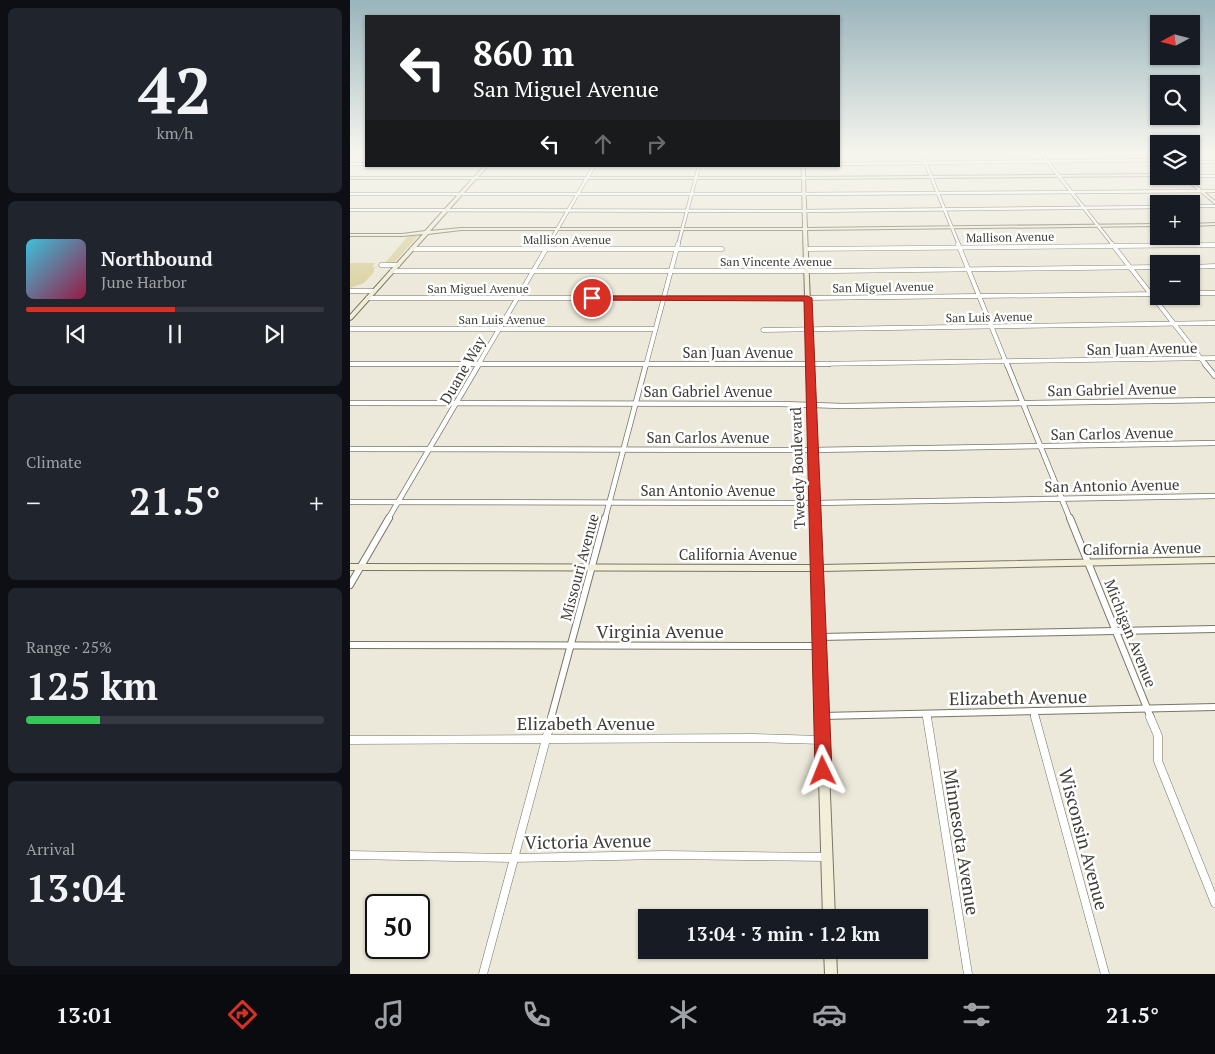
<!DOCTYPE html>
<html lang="en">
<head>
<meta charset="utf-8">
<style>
	body { margin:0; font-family:"PT Serif",serif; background:#20242c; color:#f1f3f6; height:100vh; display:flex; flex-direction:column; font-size:19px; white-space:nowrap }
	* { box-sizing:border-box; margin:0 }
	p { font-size:16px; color:#9ea1a6 }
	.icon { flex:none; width:28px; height:28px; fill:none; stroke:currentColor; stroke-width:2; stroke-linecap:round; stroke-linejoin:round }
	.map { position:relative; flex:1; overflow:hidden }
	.drawer { display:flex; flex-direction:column; gap:8px; padding:8px; background:#0d0f14; width:350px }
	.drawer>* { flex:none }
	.guide { position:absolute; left:15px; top:15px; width:475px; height:152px; border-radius:0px; box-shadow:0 1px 4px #0004; background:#202124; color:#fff; overflow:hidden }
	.needle { width:32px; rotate:263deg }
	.controls { position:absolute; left:800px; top:15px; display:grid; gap:10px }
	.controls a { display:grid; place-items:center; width:50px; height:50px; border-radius:0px; background:#171b24; box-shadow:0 1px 4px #0004; font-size:25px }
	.speed { position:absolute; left:15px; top:894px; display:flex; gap:10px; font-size:25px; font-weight:700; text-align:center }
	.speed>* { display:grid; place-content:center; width:65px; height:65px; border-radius:50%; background:#171b24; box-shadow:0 1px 4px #0004; line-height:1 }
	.speed .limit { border:2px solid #111; border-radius:8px; background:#fff; color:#111 }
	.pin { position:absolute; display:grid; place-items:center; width:42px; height:42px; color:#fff; margin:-21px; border:2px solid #fff; border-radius:50%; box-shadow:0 1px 5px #0007 }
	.me { position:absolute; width:55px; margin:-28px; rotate:358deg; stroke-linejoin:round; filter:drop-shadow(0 0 4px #0008) }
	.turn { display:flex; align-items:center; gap:18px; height:105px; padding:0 25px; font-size:22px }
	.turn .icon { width:65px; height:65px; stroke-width:2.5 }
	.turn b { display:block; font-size:35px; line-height:42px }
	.lanes { display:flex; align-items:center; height:48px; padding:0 25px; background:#0003; justify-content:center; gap:25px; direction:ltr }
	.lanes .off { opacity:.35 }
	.big { font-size:38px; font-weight:700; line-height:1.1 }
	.drawer .tile { flex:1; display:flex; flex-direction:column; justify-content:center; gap:8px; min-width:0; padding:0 18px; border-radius:8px; background:#20242c }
	.drawer .dial { align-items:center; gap:0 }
	.dial b { font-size:65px; line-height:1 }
	.song { display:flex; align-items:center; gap:15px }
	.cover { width:60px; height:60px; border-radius:8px; background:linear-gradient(135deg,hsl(190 70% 55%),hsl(340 70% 35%)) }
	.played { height:5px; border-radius:2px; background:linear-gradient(90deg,#d93025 50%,#363941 50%) }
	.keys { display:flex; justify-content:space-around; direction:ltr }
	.heat { display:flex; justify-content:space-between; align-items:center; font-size:28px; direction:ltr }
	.charge { height:8px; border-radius:4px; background:linear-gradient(90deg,#34c759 25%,#363941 0) }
	.trip { position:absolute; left:288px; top:909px; width:290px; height:50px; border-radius:0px; background:#171b24; box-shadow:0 1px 4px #0004; font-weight:700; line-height:50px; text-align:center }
	.tab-bar { display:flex; height:80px; justify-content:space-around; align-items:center; background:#090b0e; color:#9ea1a6 }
	.tab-bar .icon { width:35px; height:35px }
	.tab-bar .current { color:#d93025 }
	.tab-bar b { font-size:22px; color:#f1f3f6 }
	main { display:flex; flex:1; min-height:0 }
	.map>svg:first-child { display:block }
</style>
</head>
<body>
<main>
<section class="drawer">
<div class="tile dial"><b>42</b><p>km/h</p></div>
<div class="tile">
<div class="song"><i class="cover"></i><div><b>Northbound</b><p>June Harbor</p></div></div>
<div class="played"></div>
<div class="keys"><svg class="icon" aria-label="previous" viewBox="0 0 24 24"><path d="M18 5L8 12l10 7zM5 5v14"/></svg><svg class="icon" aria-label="pause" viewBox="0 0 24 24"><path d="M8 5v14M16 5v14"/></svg><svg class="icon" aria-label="next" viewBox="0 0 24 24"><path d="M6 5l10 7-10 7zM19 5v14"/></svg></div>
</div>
<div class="tile"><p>Climate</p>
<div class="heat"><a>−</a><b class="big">21.5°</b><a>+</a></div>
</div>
<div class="tile"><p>Range · 25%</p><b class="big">125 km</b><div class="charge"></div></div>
<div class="tile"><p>Arrival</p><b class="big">13:04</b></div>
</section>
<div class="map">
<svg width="865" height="974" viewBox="0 0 865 974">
	<rect width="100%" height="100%" fill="#ece9da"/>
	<g fill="#dcd3a5">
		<path d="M58 236H68L44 263H35Z"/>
		<path d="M0 263H25L22 267H29L24 268V272L14 283 0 288Z"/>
	</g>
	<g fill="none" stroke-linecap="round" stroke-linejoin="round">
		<g stroke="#777567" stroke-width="4">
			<g id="street-far4">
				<path d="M571 152 609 245"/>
				<path d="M690 152 763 245"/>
				<path d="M489 154 720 152"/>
				<path d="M841 162H865"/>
				<path d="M0 164H16"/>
				<path d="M489 164 809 160"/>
				<path d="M841 176H865"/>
				<path d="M0 194H454L865 191"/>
				<path d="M841 206H865"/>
				<path d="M0 210 454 211 809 207"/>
				<path d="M198 245 244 166"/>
				<path d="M328 245 349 166"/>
				<path d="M831 245H865"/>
			</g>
		</g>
		<g stroke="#777567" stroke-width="5">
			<g id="street-far3">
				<path d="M608 244 657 365"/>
				<path d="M762 244 856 365"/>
				<path d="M62 249H372"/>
				<path d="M456 249 865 245"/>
				<path d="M31 265H48"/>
				<path d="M841 267 865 266"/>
				<path d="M42 271H483L809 267"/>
				<path d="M0 291H24"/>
				<path d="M841 293H865"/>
				<path d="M18 298H458L809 294"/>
				<path d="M0 329H305"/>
				<path d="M413 330 865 323"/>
				<path d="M0 364H460L865 358"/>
				<path d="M128 365 199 244"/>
				<path d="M296 365 328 244"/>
			</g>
		</g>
		<g stroke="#777567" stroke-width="6">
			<g id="street-far2">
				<path d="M0 364H479"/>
				<path d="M657 364 720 519"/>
				<path d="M855 364 865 376"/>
				<path d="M0 403 431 404 493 406 865 400"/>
				<path d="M0 449 462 450 865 443"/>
				<path d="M0 502 465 503 865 496"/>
				<path d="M38 519 129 364"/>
				<path d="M255 519 296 364"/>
			</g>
		</g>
		<g stroke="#777567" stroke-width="8">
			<g id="street-far1">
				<path d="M720 518 801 718"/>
				<path d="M0 585 39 518"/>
				<path d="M470 637 865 629"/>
				<path d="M0 645 470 646"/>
				<path d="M683 711 685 718"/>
				<path d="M577 714 578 718"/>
				<path d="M472 716 865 707"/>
				<path d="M201 718 255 518"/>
			</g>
		</g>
		<g stroke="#777567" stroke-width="9">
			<g id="street">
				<path d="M577 717 618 974"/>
				<path d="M685 717 755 974"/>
				<path d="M800 717 808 736V761L865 903"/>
				<path d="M0 740 402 738 472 740"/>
				<path d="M0 855 164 858 314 855 477 857"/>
				<path d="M133 974 202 717"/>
			</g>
		</g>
		<g stroke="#777567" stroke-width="2">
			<g id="secondary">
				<path d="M802 152H806L809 154V157Z"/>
				<path d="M134 166H138L128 177H452L451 166H455V177L809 174V176L455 179 457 228 809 224V226L457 230 471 565 865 557V563L471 571 485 918H473L463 571 0 570V564L463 565 453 230H111L78 234 2 319 0 320V315L73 234 52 236H0V234H52L75 231 122 179H0V177H124ZM126 179H452L453 228H111L80 231Z"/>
				<path d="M831 176H835L865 201V204Z"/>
				<path d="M865 223V225L841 226V224Z"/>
				<path d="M474 950H486L487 974H475Z"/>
			</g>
		</g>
		<g stroke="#c9c9c7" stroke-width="1">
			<path id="primary" d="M5 152H9L0 159V156Z"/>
		</g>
		<use href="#street-far4" stroke="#fff" stroke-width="2.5"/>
		<use href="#street-far3" stroke="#fff" stroke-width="4"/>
		<use href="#street-far2" stroke="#fff" stroke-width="4.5"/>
		<use href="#street-far1" stroke="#fff" stroke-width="6"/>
		<use href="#street" stroke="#fff" stroke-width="8"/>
		<use href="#secondary" fill="#f2eed8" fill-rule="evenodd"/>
		<use href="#primary" fill="#e6ddb0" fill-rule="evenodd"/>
	</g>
	<linearGradient id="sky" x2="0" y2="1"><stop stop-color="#99b4bb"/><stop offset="0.53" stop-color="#f6f5ee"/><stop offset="1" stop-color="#f6f5ee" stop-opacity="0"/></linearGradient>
	<rect width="865" height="288" fill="url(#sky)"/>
	<path fill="#d93025" stroke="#8d1f18" d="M240 296H458L462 298 482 771 479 776 473 779 468 776 465 771 454 301 242 300H240Z"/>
	<g text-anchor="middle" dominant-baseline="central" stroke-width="5" stroke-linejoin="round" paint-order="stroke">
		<g font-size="12" fill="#3e3d37" stroke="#fff">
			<text transform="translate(660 237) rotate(-1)">Mallison Avenue</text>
			<text x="217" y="239">Mallison Avenue</text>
			<text x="426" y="261">San Vincente Avenue</text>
			<text transform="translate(533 287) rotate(-1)">San Miguel Avenue</text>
			<text x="128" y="288">San Miguel Avenue</text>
			<text transform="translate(639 317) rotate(-1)">San Luis Avenue</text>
			<text x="152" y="319">San Luis Avenue</text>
		</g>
		<g font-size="15" fill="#3e3d37" stroke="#fff">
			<text transform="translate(792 348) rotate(-1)">San Juan Avenue</text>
			<text x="388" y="352">San Juan Avenue</text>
			<text transform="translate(112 370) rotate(-60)">Duane Way</text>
			<text transform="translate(762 389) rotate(-1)">San Gabriel Avenue</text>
			<text x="358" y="391">San Gabriel Avenue</text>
			<text transform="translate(762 433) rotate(-1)">San Carlos Avenue</text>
			<text x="358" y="437">San Carlos Avenue</text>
			<text transform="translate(447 468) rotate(-92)">Tweedy Boulevard</text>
			<text transform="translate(762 485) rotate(-1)">San Antonio Avenue</text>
			<text x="358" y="490">San Antonio Avenue</text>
			<text transform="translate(792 548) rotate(-1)">California Avenue</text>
			<text x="388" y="554">California Avenue</text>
			<text transform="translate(229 567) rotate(-75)">Missouri Avenue</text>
			<text transform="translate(781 633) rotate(68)">Michigan Avenue</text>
		</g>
		<g font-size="18" fill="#3e3d37" stroke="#fff">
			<text x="310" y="631">Virginia Avenue</text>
			<text transform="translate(668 697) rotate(-1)">Elizabeth Avenue</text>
			<text x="236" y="723">Elizabeth Avenue</text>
			<text transform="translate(734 839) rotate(75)">Wisconsin Avenue</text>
			<text transform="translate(238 841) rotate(-1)">Victoria Avenue</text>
			<text transform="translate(612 842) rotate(81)">Minnesota Avenue</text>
		</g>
	</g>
</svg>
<div class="controls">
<a><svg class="needle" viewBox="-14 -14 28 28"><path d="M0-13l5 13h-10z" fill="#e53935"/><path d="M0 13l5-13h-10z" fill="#9ea1a6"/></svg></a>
<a><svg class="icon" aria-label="search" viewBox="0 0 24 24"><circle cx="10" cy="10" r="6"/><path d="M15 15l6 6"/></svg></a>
<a><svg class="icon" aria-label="layers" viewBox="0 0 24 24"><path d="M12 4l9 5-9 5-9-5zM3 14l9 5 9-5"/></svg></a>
<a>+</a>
<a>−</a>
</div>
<div class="speed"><div class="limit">50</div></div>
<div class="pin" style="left:242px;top:298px;background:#d93025"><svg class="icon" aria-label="arrive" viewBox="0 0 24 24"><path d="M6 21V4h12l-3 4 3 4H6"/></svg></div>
<svg class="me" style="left:473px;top:771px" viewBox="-20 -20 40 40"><path d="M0-17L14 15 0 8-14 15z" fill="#d93025" stroke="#fff" stroke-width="4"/></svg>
<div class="trip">13:04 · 3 min · 1.2 km</div>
<div class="guide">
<div class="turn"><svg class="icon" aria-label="left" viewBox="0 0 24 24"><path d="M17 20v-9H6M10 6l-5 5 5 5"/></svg><div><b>860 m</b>San Miguel Avenue</div></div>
<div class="lanes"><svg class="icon" aria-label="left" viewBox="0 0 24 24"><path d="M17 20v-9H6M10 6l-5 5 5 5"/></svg><svg class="icon off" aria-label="ahead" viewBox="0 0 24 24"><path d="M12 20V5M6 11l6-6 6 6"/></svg><svg class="icon off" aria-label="right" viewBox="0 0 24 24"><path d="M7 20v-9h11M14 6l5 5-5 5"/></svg></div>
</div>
</div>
</main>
<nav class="tab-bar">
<b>13:01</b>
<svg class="icon current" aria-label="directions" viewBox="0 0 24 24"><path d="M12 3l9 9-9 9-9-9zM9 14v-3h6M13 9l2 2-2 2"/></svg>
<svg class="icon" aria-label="music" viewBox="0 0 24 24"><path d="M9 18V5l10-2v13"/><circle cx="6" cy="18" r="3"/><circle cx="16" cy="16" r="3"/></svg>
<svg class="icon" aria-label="phone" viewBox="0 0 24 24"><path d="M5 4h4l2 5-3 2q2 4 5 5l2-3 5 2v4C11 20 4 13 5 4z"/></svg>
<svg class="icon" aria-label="climate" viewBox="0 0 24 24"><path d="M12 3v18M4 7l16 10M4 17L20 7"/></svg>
<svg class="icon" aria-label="car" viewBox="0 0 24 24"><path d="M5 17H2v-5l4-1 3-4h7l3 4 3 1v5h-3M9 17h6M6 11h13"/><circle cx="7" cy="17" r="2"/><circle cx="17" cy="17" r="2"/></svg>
<svg class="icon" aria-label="filters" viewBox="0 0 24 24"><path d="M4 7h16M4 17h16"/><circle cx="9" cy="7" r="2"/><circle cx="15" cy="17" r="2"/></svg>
<b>21.5°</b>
</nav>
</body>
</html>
